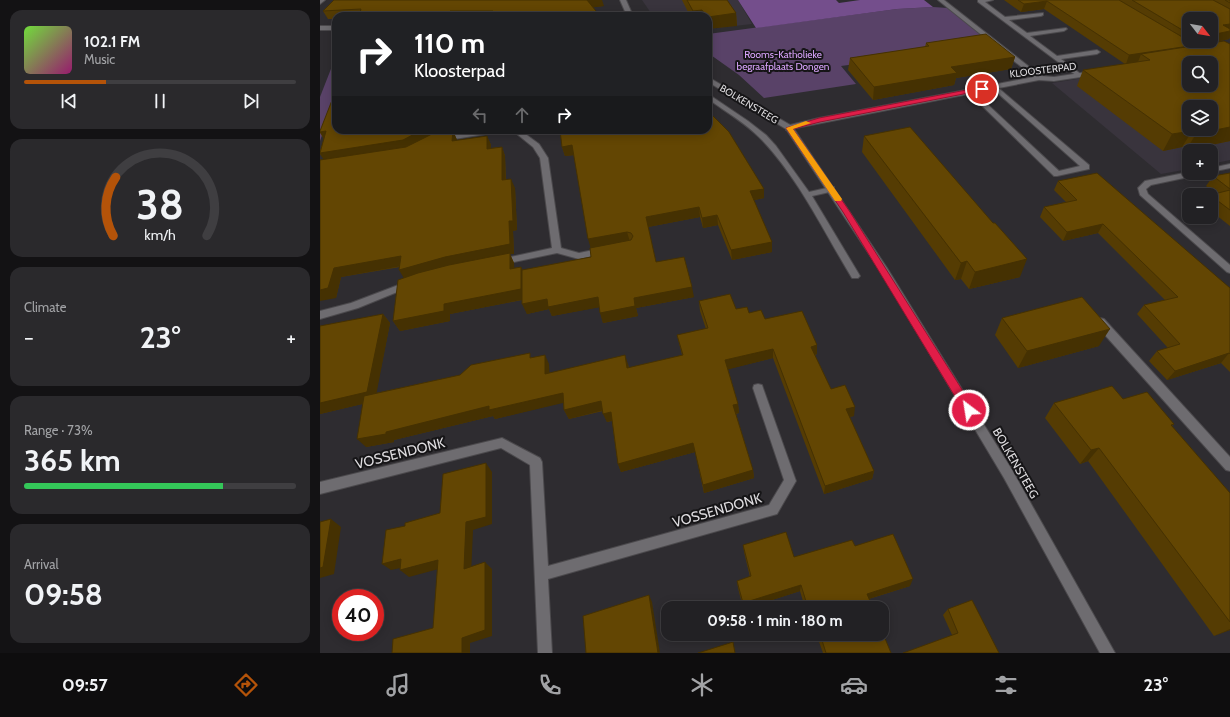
<!DOCTYPE html>
<html lang="en">
<head>
<meta charset="utf-8">
<style>
	body { margin:0; font-family:Cabin,sans-serif; background:#2a292c; color:#f1f3f6; height:100vh; display:flex; flex-direction:column; font-size:15px; white-space:nowrap }
	* { box-sizing:border-box; margin:0 }
	p { font-size:13px; color:#a2a3a6 }
	.icon { flex:none; width:22px; height:22px; fill:none; stroke:currentColor; stroke-width:2; stroke-linecap:round; stroke-linejoin:round }
	.map { position:relative; flex:1; overflow:hidden }
	.details { display:flex; flex-direction:column; gap:10px; padding:10px; background:#131214; width:320px }
	.details>* { flex:none }
	.guide { position:absolute; left:12px; top:12px; width:380px; height:122px; border-radius:12px; box-shadow:0 2px 10px #0003,0 0 0 1px #3f3e41; background:#202124; color:#fff; overflow:hidden }
	.needle { width:26px; rotate:121deg }
	.controls { position:absolute; left:862px; top:12px; display:grid; gap:8px }
	.controls a { display:grid; place-items:center; width:36px; height:36px; border-radius:8px; background:#222124; box-shadow:0 2px 10px #0003,0 0 0 1px #3f3e41; font-size:20px }
	.speed { position:absolute; left:12px; top:589px; display:flex; gap:8px; font-size:20px; font-weight:700; text-align:center }
	.speed>* { display:grid; place-content:center; width:52px; height:52px; border-radius:50%; background:#222124; box-shadow:0 2px 10px #0003,0 0 0 1px #3f3e41; line-height:1 }
	.speed .limit { border:6px solid #d22; background:#fff; color:#111 }
	.pin { position:absolute; display:grid; place-items:center; width:34px; height:34px; color:#fff; margin:-17px; border:2px solid #fff; border-radius:50%; box-shadow:0 1px 4px #0007 }
	.me { position:absolute; width:44px; margin:-22px; rotate:329deg; stroke-linejoin:round; filter:drop-shadow(0 0 3px #0008) }
	.turn { display:flex; align-items:center; gap:14px; height:84px; padding:0 16px; font-size:18px }
	.turn .icon { width:52px; height:52px; stroke-width:2.5 }
	.turn b { display:block; font-size:28px; line-height:34px }
	.lanes { display:flex; align-items:center; height:38px; padding:0 16px; background:#0003; justify-content:center; gap:20px; direction:ltr }
	.lanes .off { opacity:.35 }
	.big { font-size:30px; font-weight:800; line-height:1.1 }
	.details .tile { flex:1; display:flex; flex-direction:column; justify-content:center; gap:6px; min-width:0; padding:0 14px; border-radius:12px; background:#2a292c }
	.details .dial { align-items:center; gap:0 }
	.dial svg { height:104px; overflow:visible; fill:none; stroke:#3f3e41; stroke-width:7; stroke-linecap:round; text-anchor:middle }
	.dial text { fill:#f1f3f6; stroke:none }
	.song { display:flex; align-items:center; gap:12px }
	.cover { width:48px; height:48px; border-radius:6px; background:linear-gradient(135deg,hsl(100 70% 55%),hsl(320 70% 35%)) }
	.played { height:4px; border-radius:2px; background:linear-gradient(90deg,#b45309 30%,#3f3e41 30%) }
	.keys { display:flex; justify-content:space-around; direction:ltr }
	.heat { display:flex; justify-content:space-between; align-items:center; font-size:22px; direction:ltr }
	.charge { height:6px; border-radius:3px; background:linear-gradient(90deg,#34c759 73%,#3f3e41 0) }
	.trip { position:absolute; left:341px; top:601px; width:228px; height:40px; border-radius:12px; background:#222124; box-shadow:0 2px 10px #0003,0 0 0 1px #3f3e41; font-weight:800; line-height:40px; text-align:center }
	.tabs { display:flex; height:64px; justify-content:space-around; align-items:center; background:#0e0d0e; color:#a2a3a6 }
	.tabs .icon { width:28px; height:28px }
	.tabs .active { color:#b45309 }
	.tabs b { font-size:18px; color:#f1f3f6 }
	main { display:flex; flex:1; min-height:0 }
	.map>svg:first-child { display:block }
</style>
</head>
<body>
<main>
<section class="details">
<div class="tile">
<div class="song"><i class="cover"></i><div><b>102.1 FM</b><p>Music</p></div></div>
<div class="played"></div>
<div class="keys"><svg class="icon" aria-label="previous" viewBox="0 0 24 24"><path d="M18 5L8 12l10 7zM5 5v14"/></svg><svg class="icon" aria-label="pause" viewBox="0 0 24 24"><path d="M8 5v14M16 5v14"/></svg><svg class="icon" aria-label="next" viewBox="0 0 24 24"><path d="M6 5l10 7-10 7zM19 5v14"/></svg></div>
</div>
<div class="tile dial"><svg viewBox="0 0 100 80">
<path d="M14 69A42 42 0 1 1 86 69"/>
<path d="M14 69A42 42 0 0 1 16 24" stroke="#b45309"/>
<text x="50" y="56" font-size="32" font-weight="700">38</text>
<text x="50" y="72" font-size="11">km/h</text>
</svg></div>
<div class="tile"><p>Climate</p>
<div class="heat"><a>−</a><b class="big">23°</b><a>+</a></div>
</div>
<div class="tile"><p>Range · 73%</p><b class="big">365 km</b><div class="charge"></div></div>
<div class="tile"><p>Arrival</p><b class="big">09:58</b></div>
</section>
<div class="map">
<svg width="910" height="653" viewBox="0 0 910 653">
	<rect width="100%" height="100%" fill="#2e2c30"/>
	<g fill="#39343d" fill-rule="evenodd">
		<path d="M322 0H418L432 24 388 29V16H333Z"/>
		<path d="M910 55V160L891 164V151H869V169L841 174 732 83ZM869 63H891V85H869ZM869 107H891V129H869Z"/>
	</g>
	<g fill="#594268">
		<path d="M613 7 628 8 674 45 521 66 536 84 444 98 419 75 388 53V34L577 9Z"/>
		<path d="M16 56V95L0 141V97Z"/>
	</g>
	<path fill="#744e8c" d="M418 0H516L519 3 540 0H604L613 7 577 9 436 28Z"/>
	<g fill="none" stroke-linecap="round" stroke-linejoin="round">
		<g stroke="#4b494c" stroke-width="2">
			<g id="service">
				<path d="M658 0H673L665 2 685 17 723 13V15L721 16 689 20 707 33 746 28 747 29 744 31 710 36 737 56 777 50 780 52 777 54 741 59 762 75 757 76 658 2Z"/>
				<path d="M672 86H676L769 165V169L737 176H734L648 92V90H652L739 171 760 166 672 88Z"/>
			</g>
		</g>
		<g stroke="#4b494c" stroke-width="2">
			<g id="minor">
				<path d="M0 0H5L0 4Z"/>
				<path d="M618 0H624L721 76 734 77 774 71 777 73 774 75 734 81 719 80 466 130V126L499 118 714 77Z"/>
				<rect x="0" y="26" width="16" height="4"/>
				<path d="M388 94 428 121 446 135 456 146 489 192 511 187H514V191L492 196 540 276 538 278H532C504 232 479 179 442 140 426 123 406 112 388 99Z"/>
				<path d="M165 130H182L178 132 122 141 118 139 122 137Z"/>
				<path d="M192 130H200L219 144 228 158 241 248 259 253 283 248 286 249 287 251 286 253 259 259 237 253 180 265 177 264 175 262 177 260 232 248 220 158 213 147Z"/>
				<path d="M910 164V168L891 172V168Z"/>
				<path d="M869 172 882 173 878 175 831 185 826 189 828 194 910 265V273L907 272 820 195 818 188 825 181Z"/>
				<path d="M89 281 94 284 92 286 38 308 0 319V311L31 303Z"/>
				<path d="M780 318 784 319 910 457V471L906 470 776 325 775 322 776 319Z"/>
				<path d="M438 384 442 385 443 388 476 481 457 514 228 579 232 653H218L210 465 181 448 0 494V482L182 438 220 458 222 462 228 566 449 505 464 480 433 388 434 385Z"/>
			</g>
		</g>
		<g stroke="#4b494c" stroke-width="2">
			<g id="tertiary">
				<path d="M300 0H306L313 16H307Z"/>
				<path d="M388 77 472 126 567 268 692 470 795 653H780L684 478 561 272 466 129 388 82Z"/>
			</g>
		</g>
		<use href="#service" fill="#6e6c70" fill-rule="evenodd"/>
		<use href="#minor" fill="#6e6c70" fill-rule="evenodd"/>
		<use href="#tertiary" fill="#6e6c70" fill-rule="evenodd"/>
	</g>
	<g fill="#553c03" fill-rule="evenodd">
		<path d="M14 0 284 6 273 7 280 16H16V19H8L3 11Z"/>
		<path d="M362 0H407L416 13 417 26 388 16H370Z"/>
		<path d="M684 0H910V37L909 39 891 43H890L910 44V141L866 150 862 147 843 151 757 86 763 70 805 64 724 9 701 12ZM869 19 891 41H869Z"/>
		<path d="M606 43 695 57 691 69 636 78 634 85 553 100 528 70 530 58 605 47Z"/>
		<path d="M16 130H123L119 132 131 131V130H138V133H134L137 140 167 136 171 145V148L182 147 185 156 186 180 195 188 197 230 193 231 194 254H190L194 263V268L201 267 202 270 271 257V248L254 155 245 156 242 147 444 198 434 200 452 242V252L412 260 398 225 383 228 380 217 328 227 336 262 374 297 316 308 318 316 283 323 279 307 232 316 229 309 207 314 202 300 130 314V321L80 331 73 321 84 278 80 267 21 277 16 298 4 159 0 154V151L4 139 0 133V131Z"/>
		<path d="M544 136 700 277 649 289 641 279 635 280 542 152Z"/>
		<path d="M910 173V226L891 211V195L896 194 886 186 893 176Z"/>
		<path d="M738 181 910 288V372L901 363 847 380 829 361 837 351 848 348 817 314 824 305 845 300 778 233 743 241 720 217 724 207 746 202 734 190Z"/>
		<path d="M379 301 429 313 445 319 497 354 495 355 511 389 534 416 529 417 554 471 552 479 504 494 453 358 408 369 418 404 419 413 416 414 433 470 434 478 384 493 375 452 301 472 298 464 292 421 287 422 283 411 249 419 244 410V402L175 419 173 416 74 440V442L46 447 42 404 0 414V326L63 314 70 323 56 393 140 375 212 357 229 364V373L308 364 309 368 362 355 357 335 386 329 380 311Z"/>
		<path d="M682 318 779 346 698 368 675 335Z"/>
		<path d="M803 399 854 424 852 426 910 493V630L894 636 768 461 760 464 725 418 734 403Z"/>
		<path d="M423 545 474 557 535 546 590 586 549 599 553 608H485L480 591 427 608H423L418 588 417 581 430 577 424 552Z"/>
		<path d="M628 609 679 653 632 635 623 615Z"/>
		<path d="M494 634H562L571 653H503L498 639 496 640Z"/>
	</g>
	<g fill="#453102">
		<path d="M267 0H282L284 6 269 8Z"/>
		<path d="M727 1 724 9 701 12 704 4Z"/>
		<path d="M382 10V16H373V11Z"/>
		<path d="M130 11 132 16H129Z"/>
		<path d="M416 13 417 26 388 29V17Z"/>
		<path d="M910 24V31L903 25Z"/>
		<path d="M910 31V37L909 39 891 43 886 51 881 52 886 43 882 41H891V35Z"/>
		<path d="M876 45 871 54 830 60 821 54 818 62 806 64 809 55Z"/>
		<path d="M695 57 691 69 636 78 634 85 553 100 554 87 631 67Z"/>
		<path d="M910 127V141L866 150 876 134Z"/>
		<path d="M102 130H123L88 150 6 163 0 154V153Z"/>
		<path d="M131 130H138V133H134L137 140 136 150 132 141 133 133Z"/>
		<path d="M6 131V142L0 132Z"/>
		<path d="M872 131 862 147 843 151 852 134Z"/>
		<path d="M167 136 171 145V158L167 149Z"/>
		<path d="M252 145 255 155 245 156 242 147Z"/>
		<path d="M182 147 185 156 186 190 182 180Z"/>
		<path d="M191 179 195 188 197 230 193 231 194 254H190L194 263 195 279 85 280 79 270 189 221Z"/>
		<path d="M444 189V198L430 201V191Z"/>
		<path d="M379 207 380 217 328 227 326 217Z"/>
		<path d="M397 215 398 225 383 228 382 218Z"/>
		<path d="M783 224 778 233 743 241 747 232Z"/>
		<path d="M307 232 310 242 271 249 268 239Z"/>
		<path d="M452 242V252L412 260 411 250Z"/>
		<path d="M81 256 87 265 21 277 16 298 0 301V290L14 268Z"/>
		<path d="M707 259 700 277 649 289 655 272Z"/>
		<path d="M647 261 641 279 635 280 641 263Z"/>
		<path d="M201 267 205 277 206 299 130 314V321L80 331 73 321 124 304Z"/>
		<path d="M372 287 374 297 316 308 318 316 283 323 280 313 314 298Z"/>
		<path d="M278 297 281 307 232 316 229 309 207 314 202 304 227 299Z"/>
		<path d="M63 314 70 323 55 401 0 414V403Z"/>
		<path d="M790 329 779 346 698 368 707 351Z"/>
		<path d="M497 345V354L490 356 491 347Z"/>
		<path d="M453 349V358L406 370 405 360Z"/>
		<path d="M909 353 901 363 847 380 855 371Z"/>
		<path d="M225 355 229 364 230 383 225 374Z"/>
		<path d="M305 355 308 364 310 377 307 368Z"/>
		<path d="M243 393 247 402 175 419 173 416 74 440V442L46 447 37 439 169 406Z"/>
		<path d="M281 401 284 410 249 419 244 410Z"/>
		<path d="M418 404 419 413 414 414 413 405Z"/>
		<path d="M535 407 534 416 524 418 526 409Z"/>
		<path d="M291 412 294 420 287 422 283 414Z"/>
		<path d="M373 443 375 452 301 472 298 464Z"/>
		<path d="M779 448 768 461 760 464 771 450Z"/>
		<path d="M166 463 172 472V524L153 530 151 575 144 569 146 522Z"/>
		<path d="M433 470 434 478 384 493 383 485Z"/>
		<path d="M554 471 552 479 504 494 505 486Z"/>
		<path d="M11 519 21 527 14 574 0 578V568Z"/>
		<path d="M81 559 90 566 71 570 62 564Z"/>
		<path d="M118 560 126 567 89 577 80 570Z"/>
		<path d="M165 562 172 569V636L150 643V653H142V638Z"/>
		<path d="M593 579 590 586 545 600 547 594Z"/>
		<path d="M481 585 480 591 427 608H424L423 603Z"/>
		<path d="M329 595 332 602 340 653H338Z"/>
		<path d="M910 629V630L894 636Z"/>
		<path d="M497 634H499L498 639 496 640Z"/>
	</g>
	<g fill="#634603" stroke="#453102" fill-rule="evenodd">
		<path d="M14 0H267L280 16H172L173 11H130L129 16H39L41 9 3 11Z"/>
		<path d="M367 0H407L416 13 388 17V16H386L382 10 373 11Z"/>
		<path d="M698 0H799L876 45 809 55 727 1 704 4Z"/>
		<path d="M812 0H893L910 9V24L903 25 910 29V31L891 35V19H869V34Z"/>
		<path d="M905 0H910V3Z"/>
		<path d="M666 34 695 57 631 67 637 73 554 87 530 58 609 46 606 43Z"/>
		<path d="M882 41H888L891 43H886Z"/>
		<path d="M904 41 910 44V127L876 134 872 131 852 134 763 70 830 60 821 54ZM869 63H891V85H869ZM869 107H891V129H869Z"/>
		<path d="M16 90V130H102L83 140 0 153 6 131 0 132V131Z"/>
		<path d="M388 111 409 132 444 189 430 191 452 242 411 250 397 215 382 218 379 207 326 217 336 262 364 257 372 287 314 298 315 306 280 313 278 297 228 307 227 299 202 304V270L271 257 270 248 311 240 313 236 311 233 307 232 268 239 252 145 242 147 240 130H388Z"/>
		<path d="M590 127 673 223H675L707 259 655 272 647 261 641 263 544 136Z"/>
		<path d="M133 130 132 141 167 136V149L182 147V180L191 179 193 221H189L190 244 125 257 79 270 81 256 14 268 8 288 0 290V160L86 147 114 133Z"/>
		<path d="M777 173 910 288V354L909 353 855 371 837 351 860 344 824 305 858 297 783 224 747 232 724 207 757 200 738 181Z"/>
		<path d="M910 173V189L893 176Z"/>
		<path d="M910 190V210L890 195Z"/>
		<path d="M190 253V269L201 267V289L124 304V311L73 321 78 280 98 273 129 265Z"/>
		<path d="M410 294 416 309 427 307 429 313 441 310 445 319 482 311 497 345 491 347 511 389 525 385 535 407 526 409 554 471 505 486 453 349 405 360 418 404 413 405 433 470 383 485 373 443 298 464 291 412 283 414 281 401 244 410 243 393 169 410V406L66 432V434L37 439 44 396 140 375 151 365 210 353V358L225 355V374L305 355 307 368 363 355 357 335 388 328 379 301Z"/>
		<path d="M762 297 790 329 707 351 682 318Z"/>
		<path d="M63 314 47 392 0 403V326Z"/>
		<path d="M792 386 803 399 827 392 854 424 851 425 910 493V622L779 448 771 450 734 403Z"/>
		<path d="M166 463V517L146 522 144 569 165 562V630L142 638V653H72L73 639 113 628 118 560 80 570 81 559 62 564 66 530 85 526V523L120 513 123 474Z"/>
		<path d="M11 519 3 567 0 568V522Z"/>
		<path d="M466 532 474 557 532 540 535 546 573 534 593 579 547 594 553 608H488L481 585 423 603 417 581 431 576 423 545Z"/>
		<path d="M329 595 338 653H266L263 616Z"/>
		<path d="M652 600 679 653H583L638 633 628 609Z"/>
		<path d="M562 631 571 653H506L500 634H562Z"/>
		<path d="M413 642 415 653H378Z"/>
	</g>
	<path fill="#e11d48" stroke="#92132f" d="M662 87 665 89 664 90 500 122 473 129 530 212 653 407 654 410 653 413 649 414 645 413 523 212 466 128 499 118Z"/>
	<path fill="#f59e0b" d="M486 121 491 123 473 129 522 199 521 201H515L466 128Z"/>
	<g text-anchor="middle" dominant-baseline="central" stroke-width="4" stroke-linejoin="round" paint-order="stroke">
		<g font-size="10" fill="#daa4fd" stroke="#161517">
			<text x="463" y="54">Rooms-Katholieke<tspan x="463" dy="12">begraafplaats Dongen</tspan></text>
		</g>
		<g font-size="10" fill="#dedcdf" stroke="#161517">
			<text transform="translate(723 70) rotate(-7)">KLOOSTERPAD</text>
			<text transform="translate(429 104) rotate(31)">BOLKENSTEEG</text>
		</g>
		<g font-size="12" fill="#dedcdf" stroke="#161517">
			<text transform="translate(696 463) rotate(60)">BOLKENSTEEG</text>
		</g>
		<g font-size="14" fill="#dedcdf" stroke="#161517">
			<text transform="translate(80 453) rotate(-14)">VOSSENDONK</text>
			<text transform="translate(397 510) rotate(-16)">VOSSENDONK</text>
		</g>
	</g>
</svg>
<div class="controls">
<a><svg class="needle" viewBox="-14 -14 28 28"><path d="M0-13l5 13h-10z" fill="#e53935"/><path d="M0 13l5-13h-10z" fill="#a2a3a6"/></svg></a>
<a><svg class="icon" aria-label="search" viewBox="0 0 24 24"><circle cx="10" cy="10" r="6"/><path d="M15 15l6 6"/></svg></a>
<a><svg class="icon" aria-label="layers" viewBox="0 0 24 24"><path d="M12 4l9 5-9 5-9-5zM3 14l9 5 9-5"/></svg></a>
<a>+</a>
<a>−</a>
</div>
<div class="speed"><div class="limit">40</div></div>
<div class="pin" style="left:662px;top:89px;background:#d93025"><svg class="icon" aria-label="arrive" viewBox="0 0 24 24"><path d="M6 21V4h12l-3 4 3 4H6"/></svg></div>
<svg class="me" style="left:649px;top:410px" viewBox="-20 -20 40 40"><circle r="17" fill="#e11d48" stroke="#fff" stroke-width="3"/><path d="M0-11L8 9 0 5-8 9z" fill="#fff"/></svg>
<div class="trip">09:58 · 1 min · 180 m</div>
<div class="guide">
<div class="turn"><svg class="icon" aria-label="right" viewBox="0 0 24 24"><path d="M7 20v-9h11M14 6l5 5-5 5"/></svg><div><b>110 m</b>Kloosterpad</div></div>
<div class="lanes"><svg class="icon off" aria-label="left" viewBox="0 0 24 24"><path d="M17 20v-9H6M10 6l-5 5 5 5"/></svg><svg class="icon off" aria-label="ahead" viewBox="0 0 24 24"><path d="M12 20V5M6 11l6-6 6 6"/></svg><svg class="icon" aria-label="right" viewBox="0 0 24 24"><path d="M7 20v-9h11M14 6l5 5-5 5"/></svg></div>
</div>
</div>
</main>
<nav class="tabs">
<b>09:57</b>
<svg class="icon active" aria-label="directions" viewBox="0 0 24 24"><path d="M12 3l9 9-9 9-9-9zM9 14v-3h6M13 9l2 2-2 2"/></svg>
<svg class="icon" aria-label="music" viewBox="0 0 24 24"><path d="M9 18V5l10-2v13"/><circle cx="6" cy="18" r="3"/><circle cx="16" cy="16" r="3"/></svg>
<svg class="icon" aria-label="phone" viewBox="0 0 24 24"><path d="M5 4h4l2 5-3 2q2 4 5 5l2-3 5 2v4C11 20 4 13 5 4z"/></svg>
<svg class="icon" aria-label="climate" viewBox="0 0 24 24"><path d="M12 3v18M4 7l16 10M4 17L20 7"/></svg>
<svg class="icon" aria-label="car" viewBox="0 0 24 24"><path d="M5 17H2v-5l4-1 3-4h7l3 4 3 1v5h-3M9 17h6M6 11h13"/><circle cx="7" cy="17" r="2"/><circle cx="17" cy="17" r="2"/></svg>
<svg class="icon" aria-label="filters" viewBox="0 0 24 24"><path d="M4 7h16M4 17h16"/><circle cx="9" cy="7" r="2"/><circle cx="15" cy="17" r="2"/></svg>
<b>23°</b>
</nav>
</body>
</html>
